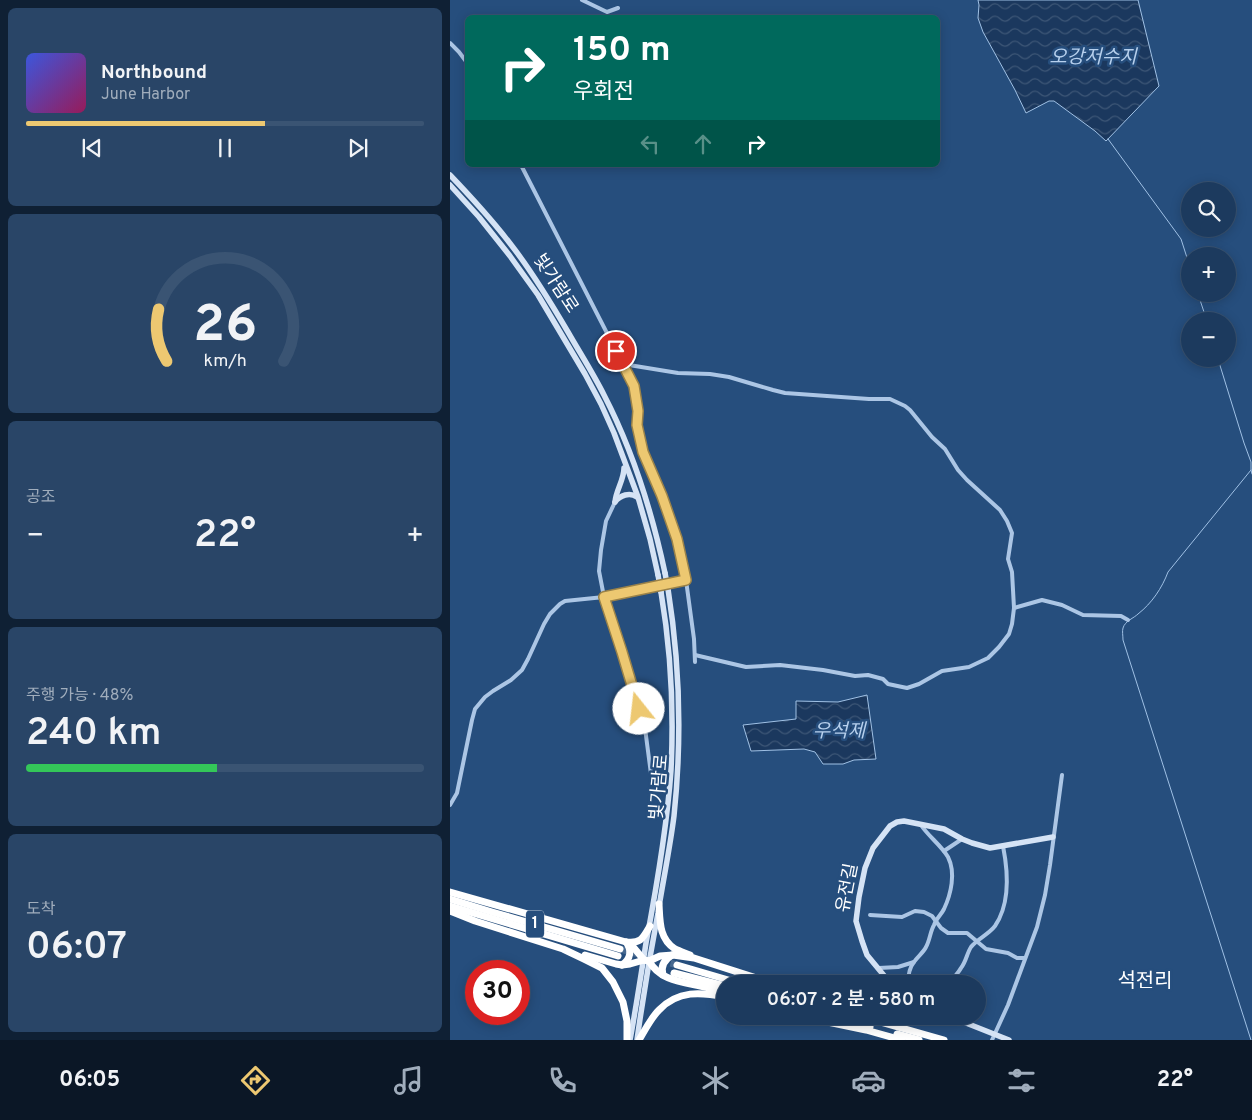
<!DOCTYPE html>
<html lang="ko">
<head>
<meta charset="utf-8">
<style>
	body { margin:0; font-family:Overpass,"Noto Sans KR",sans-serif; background:#294567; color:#f1f3f6; height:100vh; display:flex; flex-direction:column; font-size:19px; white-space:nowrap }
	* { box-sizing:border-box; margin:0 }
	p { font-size:16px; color:#a0adbc }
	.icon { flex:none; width:28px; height:28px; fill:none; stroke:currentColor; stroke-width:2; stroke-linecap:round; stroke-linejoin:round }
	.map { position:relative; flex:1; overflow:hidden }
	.sheet { display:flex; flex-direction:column; gap:8px; padding:8px; background:#0f2034; width:450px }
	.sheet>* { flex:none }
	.top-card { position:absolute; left:15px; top:15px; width:475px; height:152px; border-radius:8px; box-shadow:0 2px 12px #0003,0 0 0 1px #3a5473; background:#00695c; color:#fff; overflow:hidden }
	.controls { position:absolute; left:731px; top:182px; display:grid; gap:10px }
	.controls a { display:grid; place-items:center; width:55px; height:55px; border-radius:50%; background:#1c3a5e; box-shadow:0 2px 12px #0003,0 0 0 1px #3a5473; font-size:25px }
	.speed { position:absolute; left:15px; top:960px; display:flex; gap:10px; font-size:25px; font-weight:700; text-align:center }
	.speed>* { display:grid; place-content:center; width:65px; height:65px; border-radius:50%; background:#1c3a5e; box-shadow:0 2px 12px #0003,0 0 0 1px #3a5473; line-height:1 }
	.speed .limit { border:8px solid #d22; background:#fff; color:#111 }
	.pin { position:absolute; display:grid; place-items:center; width:42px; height:42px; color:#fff; margin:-21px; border:2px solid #fff; border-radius:50%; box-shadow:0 1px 5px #0007 }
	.me { position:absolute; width:55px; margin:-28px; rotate:344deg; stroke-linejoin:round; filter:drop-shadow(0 0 4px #0008) }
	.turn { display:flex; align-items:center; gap:18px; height:105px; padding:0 25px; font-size:22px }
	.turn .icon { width:65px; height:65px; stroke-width:2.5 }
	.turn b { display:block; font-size:35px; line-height:42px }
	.lanes { display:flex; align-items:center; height:48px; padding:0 25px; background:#0003; justify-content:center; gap:25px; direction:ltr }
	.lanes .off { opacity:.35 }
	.big { font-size:38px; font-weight:600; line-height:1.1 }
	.sheet .tile { flex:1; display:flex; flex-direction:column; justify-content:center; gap:8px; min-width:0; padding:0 18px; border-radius:8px; background:#294567 }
	.sheet .dial { align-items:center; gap:0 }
	.dial svg { height:130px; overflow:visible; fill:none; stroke:#3a5473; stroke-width:7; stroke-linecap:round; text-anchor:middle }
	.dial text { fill:#f1f3f6; stroke:none }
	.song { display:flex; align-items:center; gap:15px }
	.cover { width:60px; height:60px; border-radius:8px; background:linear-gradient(135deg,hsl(230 70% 55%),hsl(330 70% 35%)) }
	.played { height:5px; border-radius:2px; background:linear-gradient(90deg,#edc871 60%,#3a5473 60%) }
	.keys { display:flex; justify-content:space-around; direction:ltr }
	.heat { display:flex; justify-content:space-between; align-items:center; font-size:28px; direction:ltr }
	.charge { height:8px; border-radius:4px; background:linear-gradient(90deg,#34c759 48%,#3a5473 0) }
	.trip { position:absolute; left:266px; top:975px; width:270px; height:50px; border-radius:25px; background:#1c3a5e; box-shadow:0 2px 12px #0003,0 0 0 1px #3a5473; font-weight:600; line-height:50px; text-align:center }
	.dock { display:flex; height:80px; justify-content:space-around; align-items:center; background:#0b1726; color:#a0adbc }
	.dock .icon { width:35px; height:35px }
	.dock .selected { color:#edc871 }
	.dock b { font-size:22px; color:#f1f3f6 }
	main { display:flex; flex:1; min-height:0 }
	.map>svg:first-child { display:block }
</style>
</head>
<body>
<main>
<section class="sheet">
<div class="tile">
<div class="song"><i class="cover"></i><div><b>Northbound</b><p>June Harbor</p></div></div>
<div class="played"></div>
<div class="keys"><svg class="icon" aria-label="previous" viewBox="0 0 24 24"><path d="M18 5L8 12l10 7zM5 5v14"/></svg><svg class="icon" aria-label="pause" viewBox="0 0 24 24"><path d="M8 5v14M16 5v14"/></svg><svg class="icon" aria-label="next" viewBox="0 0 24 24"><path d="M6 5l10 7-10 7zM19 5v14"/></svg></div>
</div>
<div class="tile dial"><svg viewBox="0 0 100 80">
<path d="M14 69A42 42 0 1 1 86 69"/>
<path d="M14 69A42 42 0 0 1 9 37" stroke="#edc871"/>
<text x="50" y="56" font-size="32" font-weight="700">26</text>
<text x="50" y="72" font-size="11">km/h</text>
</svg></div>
<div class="tile"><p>공조</p>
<div class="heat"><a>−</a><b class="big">22°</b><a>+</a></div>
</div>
<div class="tile"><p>주행 가능 · 48%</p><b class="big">240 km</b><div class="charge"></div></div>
<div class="tile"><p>도착</p><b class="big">06:07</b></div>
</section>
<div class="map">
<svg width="802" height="1040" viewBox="0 0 802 1040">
	<defs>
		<pattern id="water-waves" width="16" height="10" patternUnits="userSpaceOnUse" patternTransform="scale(1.25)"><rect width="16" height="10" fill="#1b385e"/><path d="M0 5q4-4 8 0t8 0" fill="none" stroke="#3d5676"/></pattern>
	</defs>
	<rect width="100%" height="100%" fill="#264e7d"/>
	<g fill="url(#water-waves)" stroke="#a0c1e5">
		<path d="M528 0H688L709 86 656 141 645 131 604 101H599L576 113 565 90 533 32 528 18 529 5Z"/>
		<path d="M417 695 426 759 404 760 393 764H373L365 752 354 749 301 751 293 725 346 719V701L388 702Z"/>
	</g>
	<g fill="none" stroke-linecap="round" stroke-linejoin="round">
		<g stroke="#a0c1e5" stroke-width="1">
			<path d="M658 139 731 239 740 267"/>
			<path d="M748 294 757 321"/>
			<path d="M768 359 794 443 801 462V470L802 474"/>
			<path d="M801 470 718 572C712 588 702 603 688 614 684 618 675 621 673 628 672 631 673 636 673 640L801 1040"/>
		</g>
		<path stroke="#476990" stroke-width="7" stroke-dasharray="7 3.5" stroke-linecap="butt" d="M170 949 227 965"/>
		<g stroke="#acc6e5" stroke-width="4">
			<path d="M132 0 157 12 168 8"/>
			<path d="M0 43 9 52 18 64"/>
			<path d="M71 165 184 386 188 411 187 425 193 452 212 496 227 539 236 580 244 639 245 662"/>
			<path d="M173 366 179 365 228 373 260 374 279 377 323 390 335 393 419 399H440L455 406 460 410 482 437 495 449 508 470 517 480 550 510 557 521 562 533 558 559 562 572 564 608"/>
			<path d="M165 502 156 521 151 550 149 571 154 597 172 652 195 728 201 774"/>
			<path d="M245 655 296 667 330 665 373 670 405 676 418 675 433 679 438 684 457 688 469 684 492 671 519 667 538 658 549 647 559 634 562 624 564 608 592 600 612 605 633 615 671 616 678 620"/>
			<path d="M0 805 7 793 22 720 25 709 35 697 43 691 61 680 72 670 78 659 94 624 100 614 110 604 115 601 154 597 236 580"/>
			<path d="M494 851 512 839"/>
			<path d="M420 915 452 917 465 911 474 912 482 916 491 928 498 933H517L536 949 558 953 567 958H575"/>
			<path d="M429 968 448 967 464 962"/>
			<path d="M458 984C458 976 459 968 464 962 468 956 473 953 476 947 480 940 480 932 484 925 486 919 491 915 494 909 501 894 506 873 498 857 491 845 478 836 471 825"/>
			<path d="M500 984C502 978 508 974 511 968 516 962 517 953 521 947 527 939 538 935 545 926 560 904 558 871 553 846"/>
			<path d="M542 1040 558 1005 587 927 595 895 600 865 612 775"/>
		</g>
		<g stroke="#d5e3f5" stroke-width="5.5">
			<path d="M0 175C22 198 43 221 62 246 83 273 101 303 118 332 130 353 143 373 154 395 183 451 202 512 215 573"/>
			<path d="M0 185 29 217 60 256 88 295 135 374 151 404 164 433 188 497 200 539 208 575"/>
			<path d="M165 502C166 490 174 480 174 468"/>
			<path d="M165 502C170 495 180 492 187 497"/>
			<path d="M441 984 417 955 412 941 406 921 409 897 415 868 423 848 440 826 447 822 454 821 494 829 512 839 522 843 540 848 603 837"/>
			<path d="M506 1016 516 1023 559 1040"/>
			<path d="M180 1040C186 1008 191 975 196 943 207 885 217 828 221 770 224 710 221 651 211 592"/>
			<path d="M187 1040C193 997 200 955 208 913 213 881 220 848 224 816 232 740 230 664 218 589"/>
		</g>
		<g stroke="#fff" stroke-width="7">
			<path d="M0 892 176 942C191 944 193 938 200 926"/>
			<path d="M0 899 42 912 170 949"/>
			<path d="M209 904C210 921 209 939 225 949 229 951 235 953 240 955"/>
			<path d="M0 906 168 956"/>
			<path d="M0 911 25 921 113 949 134 959 152 968 163 982 173 1002 177 1021V1040"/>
			<path d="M179 944 184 948 194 960"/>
			<path d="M135 955 166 964 172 965 180 964 194 960 199 961 210 956 223 955 244 958 325 984"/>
			<path d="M199 961C211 983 238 982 259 988 265 989 270 991 274 994"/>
			<path d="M172 965C181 959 182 950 176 942"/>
			<path d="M227 965 292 984"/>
			<path d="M224 973 275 986"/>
			<path d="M213 975C210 966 214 960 222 955"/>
			<path d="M349 1016 416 1030 452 1040"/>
			<path d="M382 1016 420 1027"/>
			<path d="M409 1016 494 1040"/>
			<path d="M447 1034 469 1040"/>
			<path d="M189 1040C195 1030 201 1018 209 1010 228 990 251 992 275 997"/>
		</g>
		<g stroke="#d5e3f5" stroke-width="5.5">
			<path d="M215 573 218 589"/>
			<path d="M208 575 211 592"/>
		</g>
	</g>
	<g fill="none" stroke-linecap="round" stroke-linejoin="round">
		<g stroke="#9a8249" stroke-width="12">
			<path id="route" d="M166 351 184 386 188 411 187 425 193 452 212 496 227 539 236 580 154 597 172 652 189 709"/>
		</g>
		<use href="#route" stroke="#edc871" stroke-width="9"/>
	</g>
	<g text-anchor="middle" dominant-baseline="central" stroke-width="5" stroke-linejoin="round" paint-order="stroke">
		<rect fill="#264e7d" stroke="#becad8" stroke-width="1" x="76" y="910.5" width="18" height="27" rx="4"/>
		<g font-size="16" font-weight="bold" fill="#fff">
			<text x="85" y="924">1</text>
		</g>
		<g font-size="18" fill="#fff" stroke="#264e7d">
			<text transform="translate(105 284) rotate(57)">빛가람로</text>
			<text transform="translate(210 787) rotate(-85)">빛가람로</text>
			<text transform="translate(398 888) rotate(-79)">유전길</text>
		</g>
		<g font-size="19" font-style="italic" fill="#b7d0ed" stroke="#264e7d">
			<text x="643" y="58">오강저수지</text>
			<text x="389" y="732">우석제</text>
		</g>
		<g font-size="20" fill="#fff" stroke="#264e7d">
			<text x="695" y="982">석전리</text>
		</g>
	</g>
</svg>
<div class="controls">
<a><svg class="icon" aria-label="search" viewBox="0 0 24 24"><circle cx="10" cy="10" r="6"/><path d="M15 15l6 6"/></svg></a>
<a>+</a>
<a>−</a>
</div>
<div class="speed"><div class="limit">30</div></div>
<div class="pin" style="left:166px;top:351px;background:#d93025"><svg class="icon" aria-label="arrive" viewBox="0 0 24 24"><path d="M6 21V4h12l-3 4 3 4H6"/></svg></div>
<svg class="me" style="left:189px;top:709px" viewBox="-20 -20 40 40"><circle r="19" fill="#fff"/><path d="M0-13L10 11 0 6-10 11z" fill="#edc871"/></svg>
<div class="trip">06:07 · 2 분 · 580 m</div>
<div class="top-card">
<div class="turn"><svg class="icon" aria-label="right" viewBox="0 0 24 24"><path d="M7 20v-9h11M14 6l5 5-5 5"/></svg><div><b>150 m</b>우회전</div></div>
<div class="lanes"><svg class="icon off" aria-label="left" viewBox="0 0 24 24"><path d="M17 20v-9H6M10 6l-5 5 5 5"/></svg><svg class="icon off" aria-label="ahead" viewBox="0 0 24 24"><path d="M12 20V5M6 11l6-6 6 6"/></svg><svg class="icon" aria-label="right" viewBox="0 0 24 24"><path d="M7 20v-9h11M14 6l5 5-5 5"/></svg></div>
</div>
</div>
</main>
<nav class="dock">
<b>06:05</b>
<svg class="icon selected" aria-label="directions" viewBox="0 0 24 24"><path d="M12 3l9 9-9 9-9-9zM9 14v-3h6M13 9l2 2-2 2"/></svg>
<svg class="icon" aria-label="music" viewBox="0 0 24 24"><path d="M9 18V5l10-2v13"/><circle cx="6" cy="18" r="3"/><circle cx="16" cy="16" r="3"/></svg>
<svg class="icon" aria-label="phone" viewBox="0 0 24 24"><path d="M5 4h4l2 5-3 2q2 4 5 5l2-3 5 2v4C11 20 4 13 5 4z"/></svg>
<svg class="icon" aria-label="climate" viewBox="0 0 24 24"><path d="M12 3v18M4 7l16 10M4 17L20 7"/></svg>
<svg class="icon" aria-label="car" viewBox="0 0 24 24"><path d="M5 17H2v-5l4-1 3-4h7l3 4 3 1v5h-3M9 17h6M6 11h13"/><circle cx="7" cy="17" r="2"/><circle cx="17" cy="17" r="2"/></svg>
<svg class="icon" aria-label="filters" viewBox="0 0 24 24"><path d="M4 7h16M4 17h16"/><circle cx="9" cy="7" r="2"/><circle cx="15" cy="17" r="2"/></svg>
<b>22°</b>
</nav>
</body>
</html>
